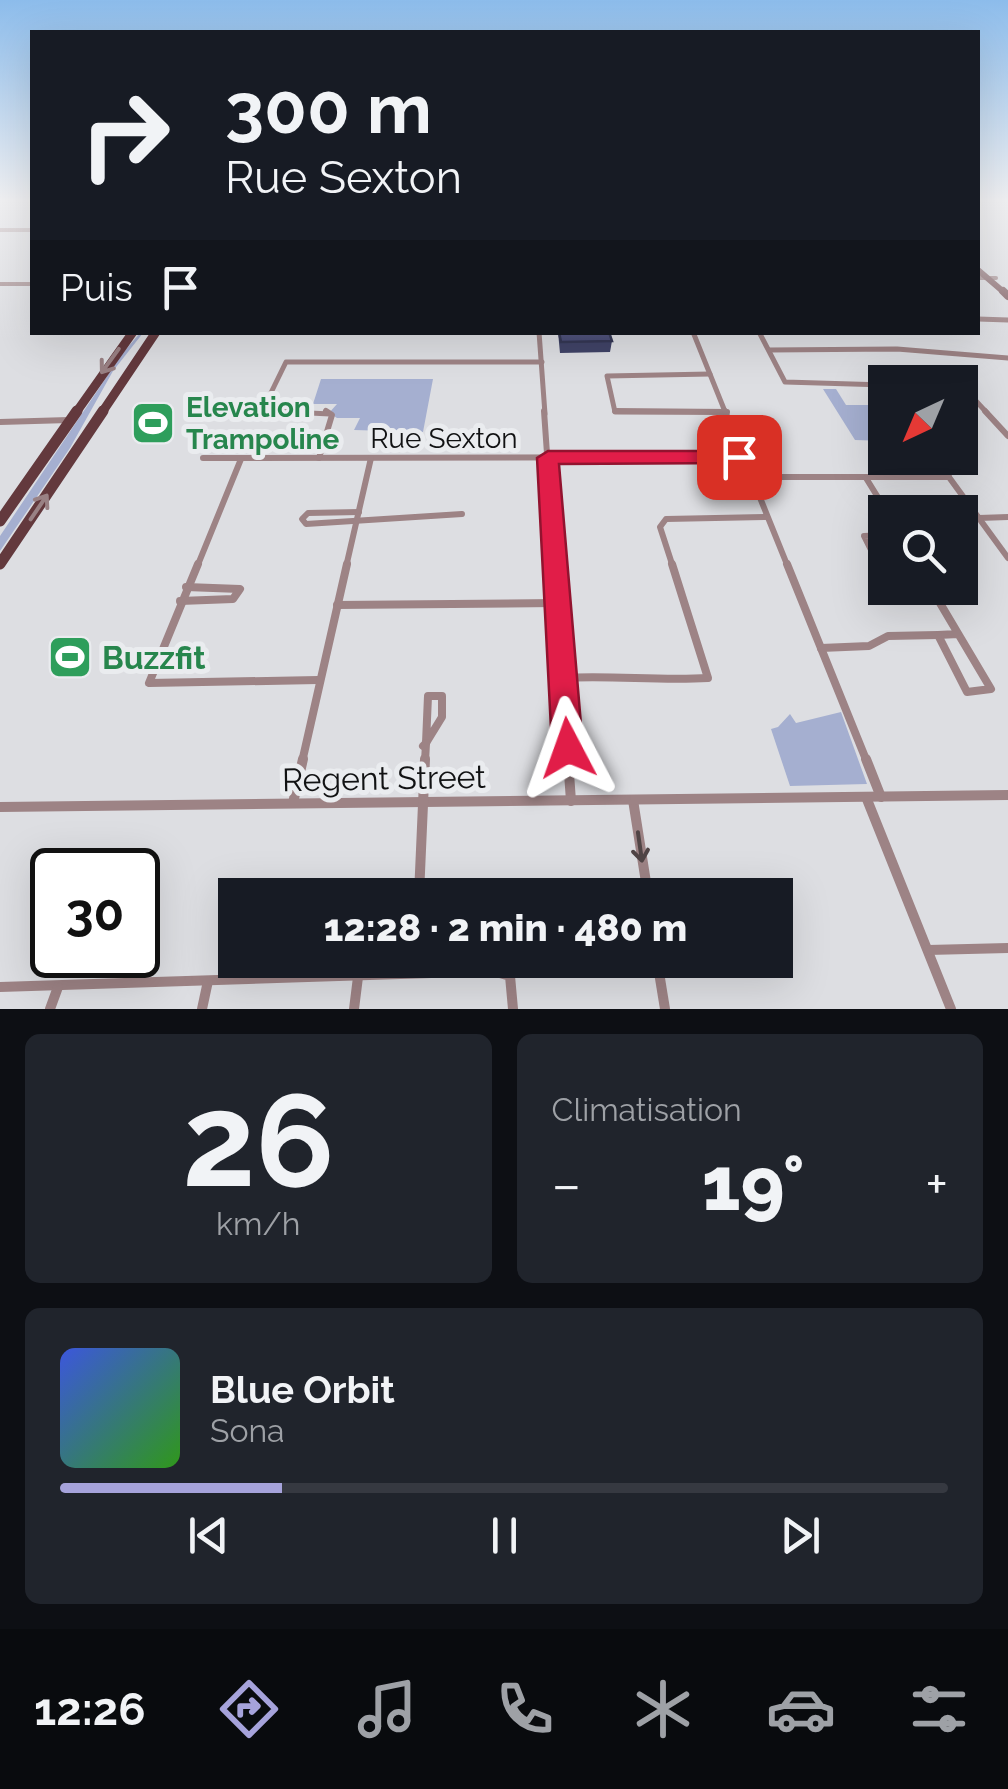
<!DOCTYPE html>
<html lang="fr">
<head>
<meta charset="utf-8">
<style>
	body { margin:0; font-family:Raleway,sans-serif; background:#20242c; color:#f1f3f6; height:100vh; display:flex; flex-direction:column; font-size:38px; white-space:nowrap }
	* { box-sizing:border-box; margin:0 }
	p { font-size:32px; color:#9ea1a6 }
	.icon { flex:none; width:55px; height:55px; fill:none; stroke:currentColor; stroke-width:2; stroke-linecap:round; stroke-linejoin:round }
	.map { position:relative; height:1009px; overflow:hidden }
	.panel { display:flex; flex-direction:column; gap:25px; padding:25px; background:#0d0f14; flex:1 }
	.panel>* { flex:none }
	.guide { position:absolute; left:30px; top:30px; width:950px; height:305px; border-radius:0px; box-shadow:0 10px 40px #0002; background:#171b24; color:#f1f3f6; overflow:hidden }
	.needle { width:65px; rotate:224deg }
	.tools { position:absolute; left:868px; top:365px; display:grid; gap:20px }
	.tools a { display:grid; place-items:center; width:110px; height:110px; border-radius:0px; background:#171b24; box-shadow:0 10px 40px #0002; font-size:50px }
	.speed { position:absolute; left:30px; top:848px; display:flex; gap:20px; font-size:50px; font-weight:700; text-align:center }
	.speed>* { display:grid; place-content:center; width:130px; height:130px; border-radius:50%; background:#171b24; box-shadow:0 10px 40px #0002; line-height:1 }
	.speed .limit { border:5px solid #111; border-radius:15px; background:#fff; color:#111 }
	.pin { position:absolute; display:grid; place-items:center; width:85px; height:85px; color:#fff; margin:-42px; border-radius:20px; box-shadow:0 5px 15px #0006 }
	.me { position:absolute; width:110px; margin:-55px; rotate:356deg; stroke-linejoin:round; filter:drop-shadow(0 0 8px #0008) }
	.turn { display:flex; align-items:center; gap:35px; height:210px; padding:0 30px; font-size:45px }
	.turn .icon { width:130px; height:130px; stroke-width:2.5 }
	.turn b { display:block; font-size:70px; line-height:85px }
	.then { display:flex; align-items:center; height:95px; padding:0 30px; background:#0003; gap:20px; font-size:38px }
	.big { font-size:75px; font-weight:800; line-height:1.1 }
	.panel .widget { flex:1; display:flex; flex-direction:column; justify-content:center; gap:15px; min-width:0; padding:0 35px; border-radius:15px; background:#20242c }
	.panel .dial { align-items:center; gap:0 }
	.dial b { font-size:130px; line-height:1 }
	.song { display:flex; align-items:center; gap:30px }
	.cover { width:120px; height:120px; border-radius:15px; background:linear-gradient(135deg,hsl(230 70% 55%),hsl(110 70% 35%)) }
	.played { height:10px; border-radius:5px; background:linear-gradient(90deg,#a6a3db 25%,#363941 25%) }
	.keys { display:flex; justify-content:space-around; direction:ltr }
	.heat { display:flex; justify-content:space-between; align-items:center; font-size:55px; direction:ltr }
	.panel .tiles { flex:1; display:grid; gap:25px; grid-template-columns:1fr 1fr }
	.widget:last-child { grid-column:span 2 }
	.trip { position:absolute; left:218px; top:878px; width:575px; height:100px; border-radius:0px; background:#171b24; box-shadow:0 10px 40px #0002; font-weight:800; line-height:100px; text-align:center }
	.menu { display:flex; height:160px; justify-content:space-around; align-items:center; background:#090b0e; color:#9ea1a6 }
	.menu .icon { width:70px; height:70px }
	.menu .selected { color:#a6a3db }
	.menu b { font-size:45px; color:#f1f3f6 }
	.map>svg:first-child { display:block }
</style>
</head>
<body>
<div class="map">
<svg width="1008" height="1009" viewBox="0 0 1008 1009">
	<rect width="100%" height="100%" fill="#dddee2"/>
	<g fill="#a5afd0">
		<path d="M140 333H143L113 371 70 448 0 551V536L122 354Z"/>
		<path d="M321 379H433L423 432 354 430 360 418H337L329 413 337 404H313Z"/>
		<path d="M823 389H836L846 405H885V441L855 440Z"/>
		<path d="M841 712 867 784 790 786 771 729 778 727 790 714 796 723Z"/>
	</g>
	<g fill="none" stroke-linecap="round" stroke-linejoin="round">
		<g stroke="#9d8385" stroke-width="4">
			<path d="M0 230H32"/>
			<path d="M978 278H996"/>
			<path d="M0 284H32"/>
		</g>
		<g stroke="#9d8385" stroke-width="5">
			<path d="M978 319 1008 320"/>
			<path d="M539 332 545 414"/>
			<path d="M693 332 726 414"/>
			<path d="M759 332 785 382 885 385"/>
			<path d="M769 350 897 349 1008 358"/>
			<path d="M710 374 607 376 615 412H727"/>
			<path d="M960 393 976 401 988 414"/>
			<path d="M330 414 270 411 264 407 286 362H542"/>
		</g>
		<g stroke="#9d8385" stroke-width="6">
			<path d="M544 411 555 567"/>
			<path d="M615 411 727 412"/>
			<path d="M725 411 788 567"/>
			<path d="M985 411 1008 436"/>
			<path d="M0 422 69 420"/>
			<path d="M203 458 746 457"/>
			<path d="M319 458 332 415 326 411"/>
			<path d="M935 458 1008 558"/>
			<path d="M753 477H949"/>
			<path d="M866 478 887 512"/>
			<path d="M359 512 308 513 302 519 306 524 462 514"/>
			<path d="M979 518 1008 517"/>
			<path d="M885 535 864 536 878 564H885"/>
			<path d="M197 567 241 459"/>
			<path d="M346 567 371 458"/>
			<path d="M673 567 660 527 666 519 766 517"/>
		</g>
		<g stroke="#9d8385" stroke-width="8">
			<path d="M198 564 149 683 318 680"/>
			<path d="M555 564 568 762"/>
			<path d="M787 564 867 762"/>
			<path d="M931 588 991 689 967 692 938 635 958 634"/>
			<path d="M180 601 233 599 240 589 186 587"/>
			<path d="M337 605 556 603"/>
			<path d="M821 648 869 646 888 636 938 635"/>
			<path d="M562 678C612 675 658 681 708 678L672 564"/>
			<path d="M428 696H442V717L426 743Z"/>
			<path d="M423 746 426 743"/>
			<path d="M302 762 347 564"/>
			<path d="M425 762 426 743"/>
		</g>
		<g stroke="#9d8385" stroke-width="10">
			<path d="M568 759 571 801"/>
			<path d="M866 759 881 797"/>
			<path d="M866 797 951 1009"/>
			<path d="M633 800 648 895"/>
			<path d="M293 803 303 759"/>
			<path d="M0 807 1008 795"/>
			<path d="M419 895 425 759"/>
			<path d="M928 950 1008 948"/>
			<path d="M657 960 665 1009"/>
			<path d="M416 973 417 960"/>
			<path d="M0 987 493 971 510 976 513 1009"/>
			<path d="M50 1009 58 987"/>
			<path d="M202 1009 208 981"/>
			<path d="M354 1009 358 977"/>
		</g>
		<path stroke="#7b575b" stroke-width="6" d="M978 270 1006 294"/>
		<path stroke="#7b575b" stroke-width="8" d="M1003 291 1008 296"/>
		<g stroke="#63393d" stroke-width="9">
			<path d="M75 414 133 332"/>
			<path d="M101 414 156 332"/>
		</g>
		<g stroke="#63393d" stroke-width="11">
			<path d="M0 521 77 411"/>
			<path d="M0 564 103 411"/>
		</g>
	</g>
	<path fill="#404367" d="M558 332H609L612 341 610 352 560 353Z"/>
	<path fill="#4b4e78" stroke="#343754" stroke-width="2.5" d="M559 332H609L612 341 561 342Z"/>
	<defs><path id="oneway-shaft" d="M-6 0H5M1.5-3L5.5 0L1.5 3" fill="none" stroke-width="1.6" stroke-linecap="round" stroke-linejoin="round" transform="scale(2.5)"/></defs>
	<g stroke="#998184">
		<use href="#oneway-shaft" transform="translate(110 361) rotate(126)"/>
		<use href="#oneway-shaft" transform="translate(39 507) rotate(-56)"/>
	</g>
	<use stroke="#504546" href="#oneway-shaft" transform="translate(640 847) rotate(82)"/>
	<linearGradient id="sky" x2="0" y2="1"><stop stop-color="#8cbceb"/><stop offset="0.59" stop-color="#f0f0f2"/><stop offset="1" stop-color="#f0f0f2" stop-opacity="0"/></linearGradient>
	<rect width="1008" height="340" fill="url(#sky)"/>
	<path fill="#e11d48" stroke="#92132f" stroke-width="2.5" d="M548 451H739L750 457 739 463 559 464 583 748 579 759 568 763 556 759 552 748 537 458Z"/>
	<defs>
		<g id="stadium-square" transform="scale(2.25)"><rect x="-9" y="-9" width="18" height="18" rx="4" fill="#2e9e5b" stroke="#eaecef"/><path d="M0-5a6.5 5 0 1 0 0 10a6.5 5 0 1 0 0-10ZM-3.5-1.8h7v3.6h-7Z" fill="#fff"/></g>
	</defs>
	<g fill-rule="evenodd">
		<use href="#stadium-square" x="153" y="423"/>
		<use href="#stadium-square" x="70" y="657"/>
	</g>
	<g text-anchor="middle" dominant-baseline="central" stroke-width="10" stroke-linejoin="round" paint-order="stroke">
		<g font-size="28" font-weight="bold" fill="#27864d" stroke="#eaecef" text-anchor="start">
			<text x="186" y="407">Elevation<tspan x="186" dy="32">Trampoline</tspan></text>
		</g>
		<g font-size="28" fill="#111213" stroke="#eaecef">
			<text x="444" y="438">Rue Sexton</text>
		</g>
		<g font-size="32" font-weight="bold" fill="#27864d" stroke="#eaecef" text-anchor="start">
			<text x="102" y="657">Buzzfit</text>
		</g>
		<g font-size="32" fill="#111213" stroke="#eaecef">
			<text transform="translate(384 778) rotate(-1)">Regent Street</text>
		</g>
	</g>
</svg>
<div class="tools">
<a><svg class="needle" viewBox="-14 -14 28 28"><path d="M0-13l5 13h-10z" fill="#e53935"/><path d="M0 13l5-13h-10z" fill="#9ea1a6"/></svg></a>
<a><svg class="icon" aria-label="search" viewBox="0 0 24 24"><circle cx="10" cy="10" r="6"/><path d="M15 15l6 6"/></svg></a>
</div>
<div class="speed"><div class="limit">30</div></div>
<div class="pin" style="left:739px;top:457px;background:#d93025"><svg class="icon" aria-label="arrive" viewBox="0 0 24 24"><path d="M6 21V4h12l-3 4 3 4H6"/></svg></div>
<svg class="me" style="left:568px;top:748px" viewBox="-20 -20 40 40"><path d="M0-17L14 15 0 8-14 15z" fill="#e11d48" stroke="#fff" stroke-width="4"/></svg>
<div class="trip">12:28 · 2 min · 480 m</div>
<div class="guide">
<div class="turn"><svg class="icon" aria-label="right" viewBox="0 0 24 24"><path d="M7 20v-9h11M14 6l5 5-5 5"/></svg><div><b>300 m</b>Rue Sexton</div></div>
<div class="then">Puis<svg class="icon" aria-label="arrive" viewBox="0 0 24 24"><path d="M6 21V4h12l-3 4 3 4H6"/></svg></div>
</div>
</div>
<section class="panel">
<div class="tiles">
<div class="widget dial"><b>26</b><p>km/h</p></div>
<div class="widget"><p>Climatisation</p>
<div class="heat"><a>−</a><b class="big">19°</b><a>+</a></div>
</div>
<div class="widget">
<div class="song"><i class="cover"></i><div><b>Blue Orbit</b><p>Sona</p></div></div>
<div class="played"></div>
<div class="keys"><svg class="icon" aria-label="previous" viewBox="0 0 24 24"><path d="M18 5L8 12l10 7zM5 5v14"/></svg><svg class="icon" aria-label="pause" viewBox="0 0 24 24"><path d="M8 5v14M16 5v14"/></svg><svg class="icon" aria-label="next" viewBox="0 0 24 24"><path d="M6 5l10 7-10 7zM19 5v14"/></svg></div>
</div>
</div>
</section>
<nav class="menu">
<b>12:26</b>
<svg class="icon selected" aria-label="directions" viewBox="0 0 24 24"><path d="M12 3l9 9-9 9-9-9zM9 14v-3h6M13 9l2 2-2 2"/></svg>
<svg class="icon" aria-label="music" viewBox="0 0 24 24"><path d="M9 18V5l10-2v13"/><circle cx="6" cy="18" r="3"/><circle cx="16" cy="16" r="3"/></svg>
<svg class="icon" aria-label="phone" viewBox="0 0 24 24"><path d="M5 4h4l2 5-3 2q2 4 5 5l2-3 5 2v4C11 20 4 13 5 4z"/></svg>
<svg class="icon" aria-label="climate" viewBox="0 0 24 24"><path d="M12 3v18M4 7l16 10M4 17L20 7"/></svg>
<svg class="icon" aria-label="car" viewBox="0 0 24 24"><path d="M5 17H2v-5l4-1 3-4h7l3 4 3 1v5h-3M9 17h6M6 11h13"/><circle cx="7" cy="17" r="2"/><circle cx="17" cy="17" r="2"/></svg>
<svg class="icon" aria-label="filters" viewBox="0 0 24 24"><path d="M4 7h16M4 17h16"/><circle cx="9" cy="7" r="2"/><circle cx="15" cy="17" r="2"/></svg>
</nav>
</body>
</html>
